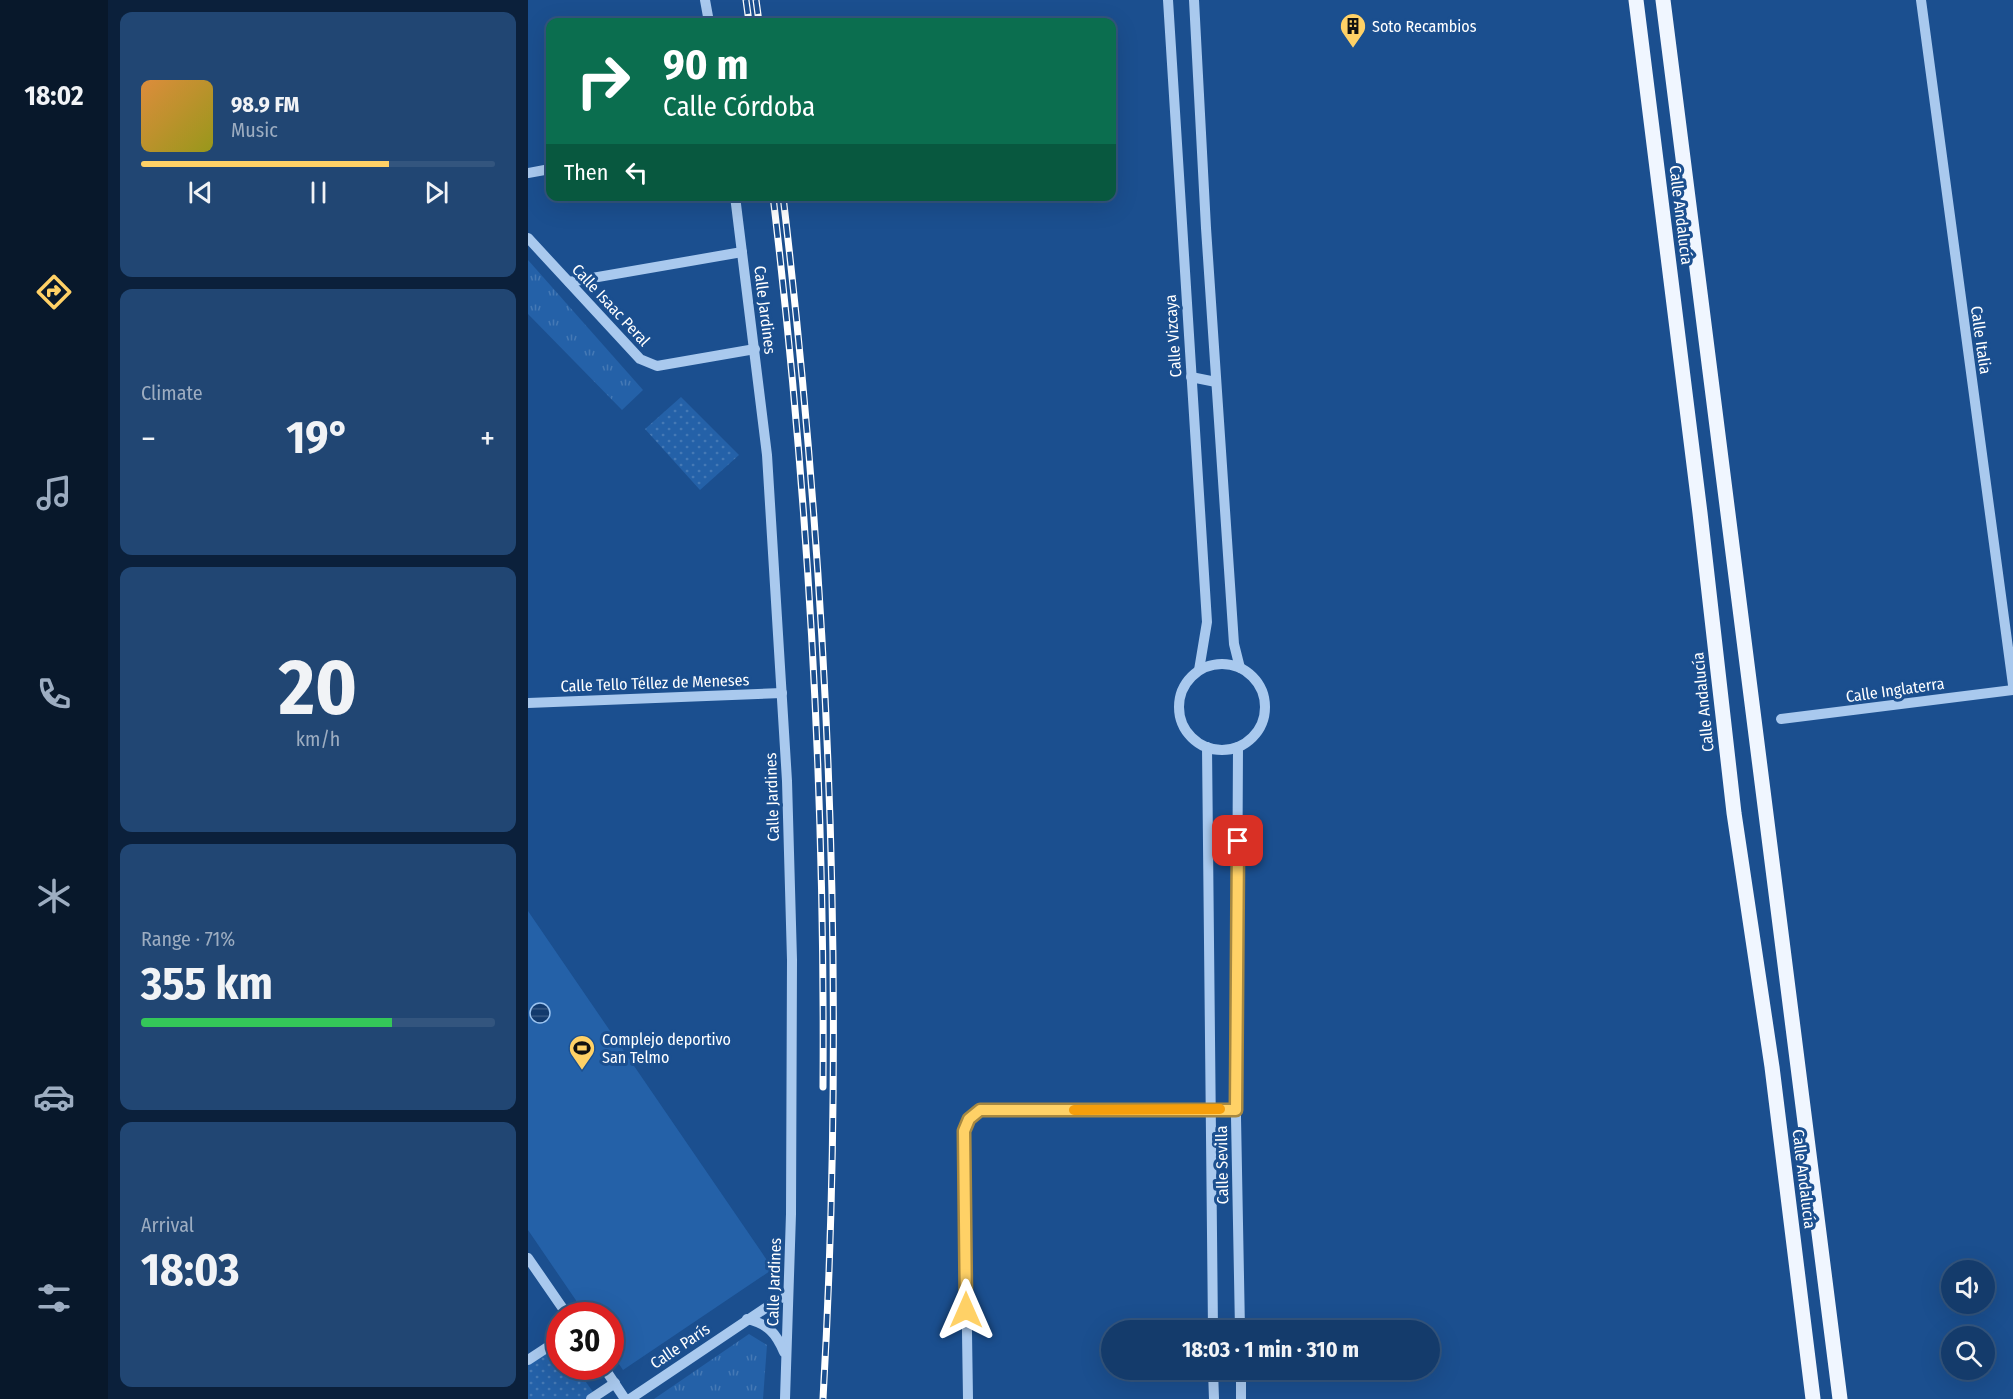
<!DOCTYPE html>
<html lang="en">
<head>
<meta charset="utf-8">
<style>
	body { margin:0; font-family:"Fira Sans Condensed",sans-serif; background:#214673; color:#f1f3f6; height:100vh; display:flex; flex-direction:column; font-size:22px; white-space:nowrap }
	* { box-sizing:border-box; margin:0 }
	p { font-size:20px; color:#9dadc1 }
	.icon { flex:none; width:33px; height:33px; fill:none; stroke:currentColor; stroke-width:2; stroke-linecap:round; stroke-linejoin:round }
	.map { position:relative; flex:1; overflow:hidden }
	.sheet { display:flex; flex-direction:column; gap:12px; padding:12px; background:#0b203b; width:420px }
	.sheet>* { flex:none }
	.banner { position:absolute; left:18px; top:18px; width:570px; height:183px; border-radius:12px; box-shadow:0 6px 24px #0002,0 0 0 2px #33557e; background:#0b6e4f; color:#fff; overflow:hidden }
	.tools { position:absolute; left:1413px; top:1260px; display:grid; gap:12px }
	.tools a { display:grid; place-items:center; width:54px; height:54px; border-radius:50%; background:#143b6b; box-shadow:0 6px 24px #0002,0 0 0 2px #33557e; font-size:30px }
	.speed { position:absolute; left:18px; top:1302px; display:flex; gap:12px; font-size:30px; font-weight:700; text-align:center }
	.speed>* { display:grid; place-content:center; width:78px; height:78px; border-radius:50%; background:#143b6b; box-shadow:0 6px 24px #0002,0 0 0 2px #33557e; line-height:1 }
	.speed .limit { border:9px solid #d22; background:#fff; color:#111 }
	.pin { position:absolute; display:grid; place-items:center; width:51px; height:51px; color:#fff; margin:-26px; border-radius:12px; box-shadow:0 3px 9px #0006 }
	.me { position:absolute; width:66px; margin:-33px; rotate:0deg; stroke-linejoin:round; filter:drop-shadow(0 0 4px #0008) }
	.turn { display:flex; align-items:center; gap:21px; height:126px; padding:0 18px; font-size:27px }
	.turn .icon { width:78px; height:78px; stroke-width:2.5 }
	.turn b { display:block; font-size:42px; line-height:51px }
	.then { display:flex; align-items:center; height:57px; padding:0 18px; background:#0003; gap:12px; font-size:22px }
	.big { font-size:45px; font-weight:700; line-height:1.1 }
	.sheet .tile { flex:1; display:flex; flex-direction:column; justify-content:center; gap:9px; min-width:0; padding:0 21px; border-radius:12px; background:#214673 }
	.sheet .dial { align-items:center; gap:0 }
	.dial b { font-size:78px; line-height:1 }
	.song { display:flex; align-items:center; gap:18px }
	.cover { width:72px; height:72px; border-radius:9px; background:linear-gradient(135deg,hsl(30 70% 55%),hsl(60 70% 35%)) }
	.played { height:6px; border-radius:3px; background:linear-gradient(90deg,#ffd166 70%,#33557e 70%) }
	.keys { display:flex; justify-content:space-around; direction:ltr }
	.heat { display:flex; justify-content:space-between; align-items:center; font-size:33px; direction:ltr }
	.charge { height:9px; border-radius:4px; background:linear-gradient(90deg,#34c759 71%,#33557e 0) }
	.trip { position:absolute; left:573px; top:1320px; width:339px; height:60px; border-radius:30px; background:#143b6b; box-shadow:0 6px 24px #0002,0 0 0 2px #33557e; font-weight:700; line-height:60px; text-align:center }
	main { display:flex; flex:1; min-height:0 }
	.tabs { display:flex; flex-direction:column; width:108px; justify-content:space-around; align-items:center; background:#08182b; color:#9dadc1 }
	.tabs .icon { width:42px; height:42px }
	.tabs .selected { color:#ffd166 }
	.tabs b { font-size:27px; color:#f1f3f6 }
	.map>svg:first-child { display:block }
</style>
</head>
<body>
<main>
<nav class="tabs">
<b>18:02</b>
<svg class="icon selected" aria-label="directions" viewBox="0 0 24 24"><path d="M12 3l9 9-9 9-9-9zM9 14v-3h6M13 9l2 2-2 2"/></svg>
<svg class="icon" aria-label="music" viewBox="0 0 24 24"><path d="M9 18V5l10-2v13"/><circle cx="6" cy="18" r="3"/><circle cx="16" cy="16" r="3"/></svg>
<svg class="icon" aria-label="phone" viewBox="0 0 24 24"><path d="M5 4h4l2 5-3 2q2 4 5 5l2-3 5 2v4C11 20 4 13 5 4z"/></svg>
<svg class="icon" aria-label="climate" viewBox="0 0 24 24"><path d="M12 3v18M4 7l16 10M4 17L20 7"/></svg>
<svg class="icon" aria-label="car" viewBox="0 0 24 24"><path d="M5 17H2v-5l4-1 3-4h7l3 4 3 1v5h-3M9 17h6M6 11h13"/><circle cx="7" cy="17" r="2"/><circle cx="17" cy="17" r="2"/></svg>
<svg class="icon" aria-label="filters" viewBox="0 0 24 24"><path d="M4 7h16M4 17h16"/><circle cx="9" cy="7" r="2"/><circle cx="15" cy="17" r="2"/></svg>
</nav>
<section class="sheet">
<div class="tile">
<div class="song"><i class="cover"></i><div><b>98.9 FM</b><p>Music</p></div></div>
<div class="played"></div>
<div class="keys"><svg class="icon" aria-label="previous" viewBox="0 0 24 24"><path d="M18 5L8 12l10 7zM5 5v14"/></svg><svg class="icon" aria-label="pause" viewBox="0 0 24 24"><path d="M8 5v14M16 5v14"/></svg><svg class="icon" aria-label="next" viewBox="0 0 24 24"><path d="M6 5l10 7-10 7zM19 5v14"/></svg></div>
</div>
<div class="tile"><p>Climate</p>
<div class="heat"><a>−</a><b class="big">19°</b><a>+</a></div>
</div>
<div class="tile dial"><b>20</b><p>km/h</p></div>
<div class="tile"><p>Range · 71%</p><b class="big">355 km</b><div class="charge"></div></div>
<div class="tile"><p>Arrival</p><b class="big">18:03</b></div>
</section>
<div class="map">
<svg width="1485" height="1399" viewBox="0 0 1485 1399">
	<defs>
		<pattern id="grass-dots" width="8" height="8" patternUnits="userSpaceOnUse" patternTransform="scale(1.5)"><rect width="8" height="8" fill="#2461a8"/><path d="M2 2h.1M6 6h.1" fill="none" stroke="#4579b5" stroke-width="1.8" stroke-linecap="round"/></pattern>
		<pattern id="park-tufts" width="24" height="20" patternUnits="userSpaceOnUse" patternTransform="scale(1.5)"><rect width="24" height="20" fill="#2461a8"/><path d="M3 7l-1-3M5 7V3M7 7l1-3M15 17l-1-3M17 17v-4M19 17l1-3" fill="none" stroke="#4579b5"/></pattern>
		<pattern id="water-rules" width="6" height="5" patternUnits="userSpaceOnUse" patternTransform="scale(1.5)"><rect width="6" height="5" fill="#123a6d"/><path d="M0 2.5h6" fill="none" stroke="#365883"/></pattern>
	</defs>
	<rect width="100%" height="100%" fill="#1b4f8f"/>
	<g fill="url(#grass-dots)">
		<path d="M153 397 211 455 172 490 117 429Z"/>
		<path d="M31 1344 32 1366 47 1367 68 1396 63 1399H0V1360Z"/>
	</g>
	<g fill="url(#park-tufts)">
		<path d="M0 260 115 390 94 410 0 314Z"/>
		<path d="M221 1334 239 1345 235 1399H126Z"/>
	</g>
	<path fill="#2461a8" d="M0 911 245 1269 95 1370 83 1352 82 1316 58 1315 0 1230Z"/>
	<circle fill="url(#water-rules)" stroke="#9cc4f0" stroke-width="1.5" cx="12" cy="1013" r="10"/>
	<g fill="none" stroke-linecap="round" stroke-linejoin="round">
		<g stroke="#a9c9ee" stroke-width="10">
			<path d="M177 0 181 22"/>
			<path d="M640 0 679 622 671 670"/>
			<path d="M666 0 678 228 706 644 712 668"/>
			<path d="M1393 0 1485 685"/>
			<path d="M0 173 22 169"/>
			<path d="M207 196 239 455 259 781 264 960 263 1214 257 1399"/>
			<path d="M0 238 112 359 129 366 227 349"/>
			<path d="M41 282 214 252"/>
			<path d="M663 377 688 382"/>
			<circle cx="694" cy="707" r="43"/>
			<path d="M0 703 254 693"/>
			<path d="M1253 719 1485 690"/>
			<path d="M679 747 685 1330"/>
			<path d="M710 747 708 1117 712 1330"/>
			<path d="M0 1258 40 1316"/>
			<path d="M219 1319C240 1324 248 1333 256 1352"/>
			<path d="M0 1360 32 1339"/>
			<path d="M75 1366 97 1399"/>
			<path d="M685 1370 686 1399"/>
			<path d="M713 1370V1399"/>
			<path d="M63 1399 87 1383"/>
			<path d="M102 1399 260 1293"/>
			<path d="M440 1399 436 1131 441 1119 452 1110H708"/>
		</g>
		<g stroke="#f0f6ff" stroke-width="15">
			<path d="M1108 0 1172 513 1206 813 1244 1067 1285 1399"/>
			<path d="M1135 0 1312 1399"/>
		</g>
		<g stroke="#fff" stroke-width="7">
			<g id="rail">
				<path d="M218 0 221 22"/>
				<path d="M228 0 231 22"/>
				<path d="M245 196C280 492 297 790 295 1087"/>
				<path d="M255 196C302 595 318 998 295 1399"/>
			</g>
		</g>
		<use href="#rail" stroke="#1b4f8f" stroke-width="4.5" stroke-dasharray="14" stroke-linecap="butt"/>
	</g>
	<g fill="none" stroke-linecap="round" stroke-linejoin="round">
		<g stroke="#a68842" stroke-width="15">
			<path id="route" d="M438 1310 436 1131 441 1119 452 1110H708L710 841"/>
		</g>
		<use href="#route" stroke="#ffd166" stroke-width="10"/>
		<path stroke="#f59e0b" stroke-width="10" d="M546 1110 692 1109"/>
	</g>
	<defs>
		<g id="building-pin" transform="scale(1.35)"><path d="M0 17L-7.5 6A9.5 9.5 0 1 1 7.5 6Z" fill="#ffd166" stroke="#1b4f8f"/><path d="M-4-6H4V6H1V3H-1V6H-4ZM-2.5-4.3h1.7v1.8h-1.7ZM.8-4.3h1.7v1.8H.8ZM-2.5-1h1.7V.8h-1.7ZM.8-1h1.7V.8H.8Z" fill="#111"/></g>
		<g id="stadium-pin" transform="scale(1.35)"><path d="M0 17L-7.5 6A9.5 9.5 0 1 1 7.5 6Z" fill="#ffd166" stroke="#1b4f8f"/><path d="M0-5a6.5 5 0 1 0 0 10a6.5 5 0 1 0 0-10ZM-3.5-1.8h7v3.6h-7Z" fill="#111"/></g>
	</defs>
	<g fill-rule="evenodd">
		<use href="#building-pin" x="825" y="26"/>
		<use href="#stadium-pin" x="54" y="1048"/>
	</g>
	<g text-anchor="middle" dominant-baseline="central" stroke-width="6" stroke-linejoin="round" paint-order="stroke">
		<g font-size="16" fill="#fff" stroke="#1b4f8f" text-anchor="start">
			<text x="844" y="26">Soto Recambios</text>
			<text x="74" y="1039">Complejo deportivo<tspan x="74" dy="18">San Telmo</tspan></text>
		</g>
		<g font-size="16" fill="#fff" stroke="#1b4f8f">
			<text transform="translate(1153 215) rotate(83)">Calle Andalucía</text>
			<text transform="translate(83 305) rotate(47)">Calle Isaac Peral</text>
			<text transform="translate(237 310) rotate(83)">Calle Jardines</text>
			<text transform="translate(645 336) rotate(-94)">Calle Vizcaya</text>
			<text transform="translate(1453 340) rotate(82)">Calle Italia</text>
			<text transform="translate(127 683) rotate(-2)">Calle Tello Téllez de Meneses</text>
			<text transform="translate(1367 690) rotate(-8)">Calle Inglaterra</text>
			<text transform="translate(1175 702) rotate(-96)">Calle Andalucía</text>
			<text transform="translate(244 797) rotate(-92)">Calle Jardines</text>
			<text transform="translate(694 1165) rotate(-91)">Calle Sevilla</text>
			<text transform="translate(1276 1179) rotate(83)">Calle Andalucía</text>
			<text transform="translate(246 1282) rotate(-88)">Calle Jardines</text>
			<text transform="translate(152 1346) rotate(-34)">Calle París</text>
		</g>
	</g>
</svg>
<div class="tools">
<a><svg class="icon" aria-label="sound" viewBox="0 0 24 24"><path d="M4 9h4l5-4v14l-5-4H4zM17 9q2 3 0 6"/></svg></a>
<a><svg class="icon" aria-label="search" viewBox="0 0 24 24"><circle cx="10" cy="10" r="6"/><path d="M15 15l6 6"/></svg></a>
</div>
<div class="speed"><div class="limit">30</div></div>
<div class="pin" style="left:710px;top:841px;background:#d93025"><svg class="icon" aria-label="arrive" viewBox="0 0 24 24"><path d="M6 21V4h12l-3 4 3 4H6"/></svg></div>
<svg class="me" style="left:438px;top:1310px" viewBox="-20 -20 40 40"><path d="M0-17L14 15 0 8-14 15z" fill="#ffd166" stroke="#fff" stroke-width="4"/></svg>
<div class="trip">18:03 · 1 min · 310 m</div>
<div class="banner">
<div class="turn"><svg class="icon" aria-label="right" viewBox="0 0 24 24"><path d="M7 20v-9h11M14 6l5 5-5 5"/></svg><div><b>90 m</b>Calle Córdoba</div></div>
<div class="then">Then<svg class="icon" aria-label="left" viewBox="0 0 24 24"><path d="M17 20v-9H6M10 6l-5 5 5 5"/></svg></div>
</div>
</div>
</main>
</body>
</html>
